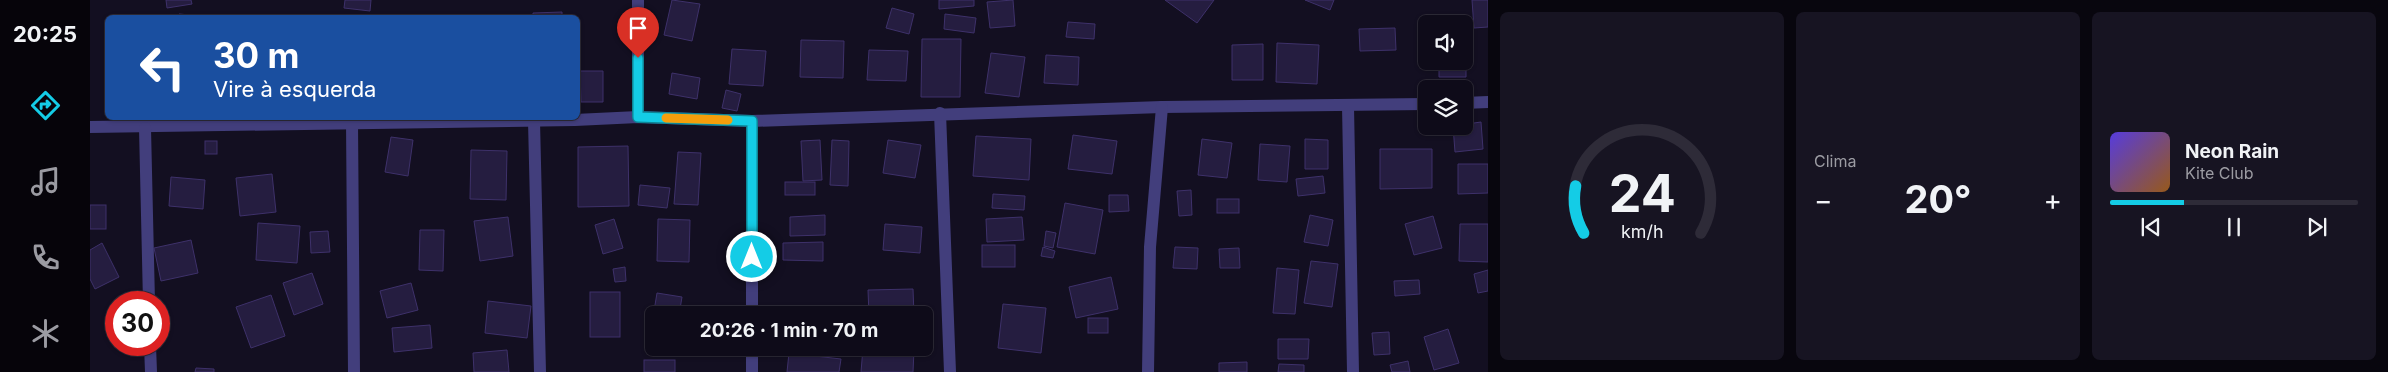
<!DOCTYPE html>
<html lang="pt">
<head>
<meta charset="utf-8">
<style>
	body { margin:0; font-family:Inter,sans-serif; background:#171422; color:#f1f3f6; height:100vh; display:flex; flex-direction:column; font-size:19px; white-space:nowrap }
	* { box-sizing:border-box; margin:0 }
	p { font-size:16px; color:#9b9ba2 }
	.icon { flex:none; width:28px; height:28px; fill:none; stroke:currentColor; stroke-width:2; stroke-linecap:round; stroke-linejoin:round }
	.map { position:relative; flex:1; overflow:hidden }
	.drawer { display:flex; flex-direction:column; gap:12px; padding:12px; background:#08060e; width:900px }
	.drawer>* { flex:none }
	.top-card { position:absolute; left:15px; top:15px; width:475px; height:105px; border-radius:8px; box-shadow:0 1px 4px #0004,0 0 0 1px #2e2b38; background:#1a4fa0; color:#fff; overflow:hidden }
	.tools { position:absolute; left:1328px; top:15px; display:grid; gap:10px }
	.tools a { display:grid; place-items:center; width:55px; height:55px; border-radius:8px; background:#0e0b19; box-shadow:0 1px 4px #0004,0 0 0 1px #2e2b38; font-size:25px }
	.speed { position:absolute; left:15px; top:291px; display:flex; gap:10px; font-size:25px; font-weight:700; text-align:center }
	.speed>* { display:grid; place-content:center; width:65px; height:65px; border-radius:50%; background:#0e0b19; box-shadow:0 1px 4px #0004,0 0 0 1px #2e2b38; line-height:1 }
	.speed .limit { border:8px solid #d22; background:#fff; color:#111 }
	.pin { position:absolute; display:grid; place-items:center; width:42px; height:42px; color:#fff; margin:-51px -21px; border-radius:50% 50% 50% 0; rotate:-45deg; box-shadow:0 0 5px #0007 }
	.pin .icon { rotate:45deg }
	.me { position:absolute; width:55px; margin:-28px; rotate:0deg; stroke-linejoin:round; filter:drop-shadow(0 0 4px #0008) }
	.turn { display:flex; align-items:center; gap:18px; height:105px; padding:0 25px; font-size:22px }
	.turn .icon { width:65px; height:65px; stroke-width:2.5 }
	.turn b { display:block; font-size:35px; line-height:42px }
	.big { font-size:38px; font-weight:700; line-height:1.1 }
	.drawer .card { flex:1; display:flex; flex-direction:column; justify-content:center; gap:8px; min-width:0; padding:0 18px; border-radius:8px; background:#171422 }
	.drawer .dial { align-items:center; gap:0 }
	.dial svg { height:130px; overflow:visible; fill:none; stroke:#2e2b38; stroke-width:7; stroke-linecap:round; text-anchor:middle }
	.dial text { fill:#f1f3f6; stroke:none }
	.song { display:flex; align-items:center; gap:15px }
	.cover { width:60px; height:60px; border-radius:8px; background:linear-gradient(135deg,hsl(250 70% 55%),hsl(30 70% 35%)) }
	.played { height:5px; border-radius:2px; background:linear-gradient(90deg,#14cce6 30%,#2e2b38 30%) }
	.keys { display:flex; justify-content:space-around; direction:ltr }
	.heat { display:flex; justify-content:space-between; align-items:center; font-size:28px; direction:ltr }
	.drawer .tiles { flex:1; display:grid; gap:12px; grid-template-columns:repeat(3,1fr) }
	.trip { position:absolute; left:555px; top:306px; width:288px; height:50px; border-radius:8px; background:#0e0b19; box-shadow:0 1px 4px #0004,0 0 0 1px #2e2b38; font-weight:700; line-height:50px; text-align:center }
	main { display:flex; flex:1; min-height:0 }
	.menu { display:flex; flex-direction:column; width:90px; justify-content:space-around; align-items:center; background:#06040a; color:#9b9ba2 }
	.menu .icon { width:35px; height:35px }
	.menu .current { color:#14cce6 }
	.menu b { font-size:22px; color:#f1f3f6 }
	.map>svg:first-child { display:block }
</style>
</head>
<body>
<main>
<nav class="menu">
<b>20:25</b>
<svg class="icon current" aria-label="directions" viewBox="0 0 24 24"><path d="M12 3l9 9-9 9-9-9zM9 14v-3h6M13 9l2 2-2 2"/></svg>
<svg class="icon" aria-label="music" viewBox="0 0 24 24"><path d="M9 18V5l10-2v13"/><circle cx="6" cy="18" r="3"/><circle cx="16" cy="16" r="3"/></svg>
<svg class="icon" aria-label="phone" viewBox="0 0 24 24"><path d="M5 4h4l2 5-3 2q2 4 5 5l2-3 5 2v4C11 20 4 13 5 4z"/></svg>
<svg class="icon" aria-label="climate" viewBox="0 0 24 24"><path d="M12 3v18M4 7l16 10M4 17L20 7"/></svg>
</nav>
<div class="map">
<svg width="1398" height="372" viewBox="0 0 1398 372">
	<rect width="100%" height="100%" fill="#130f21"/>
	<g fill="#251d40" stroke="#3e316a">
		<path d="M76 0H101L102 4 77 8Z"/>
		<path d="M255 0H281L280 11 254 8Z"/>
		<path d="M582 0 610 4 602 41 574 35Z"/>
		<path d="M849 0H884V6L849 9Z"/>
		<path d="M923 0 925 26 900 28 897 2Z"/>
		<path d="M1075 0H1124L1107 23Z"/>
		<path d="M1215 0H1244L1240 10Z"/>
		<path d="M1382 0H1398V27L1384 28Z"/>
		<path d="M802 8 824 14 819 34 796 28Z"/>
		<path d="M472 12V18H443V13Z"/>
		<path d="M89 14 133 18H89Z"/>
		<path d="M855 14 886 18 884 33 854 29Z"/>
		<path d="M978 22 1005 24 1004 39 976 37Z"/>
		<path d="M1305 28 1306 50 1270 51 1269 29Z"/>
		<path d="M832 39H871L870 97H831Z"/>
		<path d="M711 40 754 41 753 78 710 77Z"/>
		<path d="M1187 43 1229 45 1227 84 1186 82Z"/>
		<path d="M1173 44V80H1142V45Z"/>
		<path d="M1374 48H1376V77H1349V61H1374Z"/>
		<path d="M642 49 676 51 673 86 639 84Z"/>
		<path d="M779 50 818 51 816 81 777 80Z"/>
		<path d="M901 53 935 57 929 97 895 93Z"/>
		<path d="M956 55 989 57 988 85 954 83Z"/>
		<path d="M490 71H513V102H491Z"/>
		<path d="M582 73 610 78 607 99 579 94Z"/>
		<path d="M636 90 651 94 647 111 632 108Z"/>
		<path d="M1391 122 1393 149 1365 152 1363 126Z"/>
		<path d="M983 135 1027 141 1022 174 978 169Z"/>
		<path d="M886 136 941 139 939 180 883 176Z"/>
		<path d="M301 137 323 140 318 176 295 172Z"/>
		<path d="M1112 139 1142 143 1137 178 1108 175Z"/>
		<path d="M1215 139 1238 140V169H1215Z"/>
		<path d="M730 140 732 180 713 181 711 141Z"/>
		<path d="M742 140 759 141 758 186 740 185Z"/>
		<path d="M798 140 831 145 825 178 793 173Z"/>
		<rect x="115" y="141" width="12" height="13"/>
		<path d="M1170 144 1200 146 1197 182 1168 180Z"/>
		<path d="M538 146 539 206 488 207V147Z"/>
		<path d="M1290 149H1342V188L1290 189Z"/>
		<path d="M381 150 417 151 416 200 380 199Z"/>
		<path d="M588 152 611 153 608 205 584 204Z"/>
		<path d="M1368 164H1398V193L1368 194Z"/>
		<path d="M182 174 186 212 150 216 146 178Z"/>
		<path d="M1233 176 1235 193 1208 196 1206 179Z"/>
		<path d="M81 177 115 180 113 209 79 206Z"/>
		<rect x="695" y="182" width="30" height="13"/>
		<path d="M550 185 580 188 577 208 548 205Z"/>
		<path d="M1101 190 1102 215 1089 216 1087 191Z"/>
		<path d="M903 194 935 196 934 210 902 208Z"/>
		<path d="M1019 195H1038L1039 211 1019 212Z"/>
		<rect x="1127" y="199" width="22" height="14"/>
		<path d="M975 203 1013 210 1005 254 967 247Z"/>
		<rect x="0" y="205" width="16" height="24"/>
		<path d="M735 215V235L700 236V217Z"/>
		<path d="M1220 215 1243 220 1238 246 1214 242Z"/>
		<path d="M1343 216 1352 248 1324 255 1315 224Z"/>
		<path d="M418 217 423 256 390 261 384 221Z"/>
		<path d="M932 217 934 240 897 242 896 219Z"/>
		<path d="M524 219 533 248 513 254 505 225Z"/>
		<path d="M568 219 600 220 599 262 567 261Z"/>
		<path d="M168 223 210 226 207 263 166 260Z"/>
		<path d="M795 224 832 227 830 253 793 250Z"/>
		<path d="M1370 224H1398V262L1369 261Z"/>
		<path d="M330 230H354L353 271 329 270Z"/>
		<path d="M238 231 240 252 221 253 220 232Z"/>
		<path d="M956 231 966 233 963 248 954 246Z"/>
		<path d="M101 240 108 273 71 281 64 248Z"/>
		<path d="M733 242V261L693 260V243Z"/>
		<path d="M12 243 29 277 5 289 0 279V250Z"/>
		<rect x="892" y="245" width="33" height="22"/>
		<path d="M953 247 965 251 963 258 951 256Z"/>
		<path d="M1085 247 1108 248 1107 269 1083 268Z"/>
		<path d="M1149 248 1150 268H1130L1129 249Z"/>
		<path d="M1221 261 1248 264 1242 307 1214 303Z"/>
		<path d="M535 267 536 281 525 282 523 269Z"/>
		<path d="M1187 268 1209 270 1205 314 1183 313Z"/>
		<path d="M1398 270V291L1388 293 1384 274Z"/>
		<path d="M222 273 233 304 204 315 193 283Z"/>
		<path d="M1021 277 1028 309 986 318 979 287Z"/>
		<path d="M1329 280 1330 294 1305 296 1304 281Z"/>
		<path d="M321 283 328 310 297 318 290 291Z"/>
		<path d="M823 289 824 315H779L778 290Z"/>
		<rect x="500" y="292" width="30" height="45"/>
		<path d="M567 293 592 297 589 315H564V330L561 329Z"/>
		<path d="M181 295 195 336 161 348 146 307Z"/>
		<path d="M398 301 441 306 437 338 395 333Z"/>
		<path d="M913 304 956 308 951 353 908 348Z"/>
		<path d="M701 308 723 314V315H699Z"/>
		<rect x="998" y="318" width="20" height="15"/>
		<path d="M340 325 342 348 304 352 302 328Z"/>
		<path d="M1358 329 1369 363 1344 370 1334 337Z"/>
		<path d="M1299 332 1300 354 1284 355 1282 333Z"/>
		<path d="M1188 339H1219L1218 359H1188Z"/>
		<path d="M773 348 824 350 823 372H771Z"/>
		<path d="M417 350 419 372H384L383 353Z"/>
		<path d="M699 353 751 359 749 372H697Z"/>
		<rect x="554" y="360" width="31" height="12"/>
		<path d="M1318 361 1320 372H1302L1300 365Z"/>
		<path d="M1157 362V372H1129V363Z"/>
		<path d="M1189 364 1214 365V372H1188Z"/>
		<path d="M106 368 124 369V372H105Z"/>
	</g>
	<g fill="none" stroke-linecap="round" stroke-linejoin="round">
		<g stroke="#423e7c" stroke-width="12">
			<path d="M548 0V117"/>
			<path d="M1374 103 1398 102"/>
			<path d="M1258 106 1263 372"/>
			<path d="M850 113 860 372"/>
			<path d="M444 121 450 372"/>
			<path d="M662 121V315"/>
			<path d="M262 122 264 372"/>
			<path d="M0 127 485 120 548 117 662 121 1072 107 1336 104"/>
			<path d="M55 128 59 302"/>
			<path d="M60 345 61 372"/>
			<path d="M662 348V372"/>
			<path d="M1058 372 1060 247 1072 107"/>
		</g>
	</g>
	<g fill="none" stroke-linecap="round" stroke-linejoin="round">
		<g stroke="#0d8596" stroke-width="12">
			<path id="route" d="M548 58V117L662 121V257"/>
		</g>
		<use href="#route" stroke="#14cce6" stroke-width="9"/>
		<path stroke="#f59e0b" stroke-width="9" d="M576 118 638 120"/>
	</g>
</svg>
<div class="tools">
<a><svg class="icon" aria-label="sound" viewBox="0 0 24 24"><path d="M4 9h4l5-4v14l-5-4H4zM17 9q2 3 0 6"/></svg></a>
<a><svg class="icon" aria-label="layers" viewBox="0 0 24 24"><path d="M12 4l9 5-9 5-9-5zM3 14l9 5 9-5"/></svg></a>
</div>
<div class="speed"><div class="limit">30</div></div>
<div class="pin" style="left:548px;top:58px;background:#d93025"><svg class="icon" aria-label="arrive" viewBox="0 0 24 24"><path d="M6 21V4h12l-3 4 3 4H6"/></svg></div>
<svg class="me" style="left:662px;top:257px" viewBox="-20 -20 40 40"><circle r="17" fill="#14cce6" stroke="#fff" stroke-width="3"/><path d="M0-11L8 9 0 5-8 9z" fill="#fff"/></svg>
<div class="trip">20:26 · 1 min · 70 m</div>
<div class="top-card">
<div class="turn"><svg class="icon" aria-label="left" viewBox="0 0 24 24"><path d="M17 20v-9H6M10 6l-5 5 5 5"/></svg><div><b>30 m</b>Vire à esquerda</div></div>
</div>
</div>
<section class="drawer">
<div class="tiles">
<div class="card dial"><svg viewBox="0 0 100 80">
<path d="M14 69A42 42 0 1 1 86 69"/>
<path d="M14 69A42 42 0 0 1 9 40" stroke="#14cce6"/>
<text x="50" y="56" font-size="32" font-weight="700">24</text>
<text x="50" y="72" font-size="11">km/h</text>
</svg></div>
<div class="card"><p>Clima</p>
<div class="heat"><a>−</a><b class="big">20°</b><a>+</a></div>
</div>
<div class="card">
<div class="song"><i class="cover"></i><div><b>Neon Rain</b><p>Kite Club</p></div></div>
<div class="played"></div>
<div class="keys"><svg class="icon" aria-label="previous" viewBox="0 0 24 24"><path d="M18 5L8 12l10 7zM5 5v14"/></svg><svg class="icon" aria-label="pause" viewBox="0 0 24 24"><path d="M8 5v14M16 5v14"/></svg><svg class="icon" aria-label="next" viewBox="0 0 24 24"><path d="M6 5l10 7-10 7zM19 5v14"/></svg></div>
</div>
</div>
</section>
</main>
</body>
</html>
